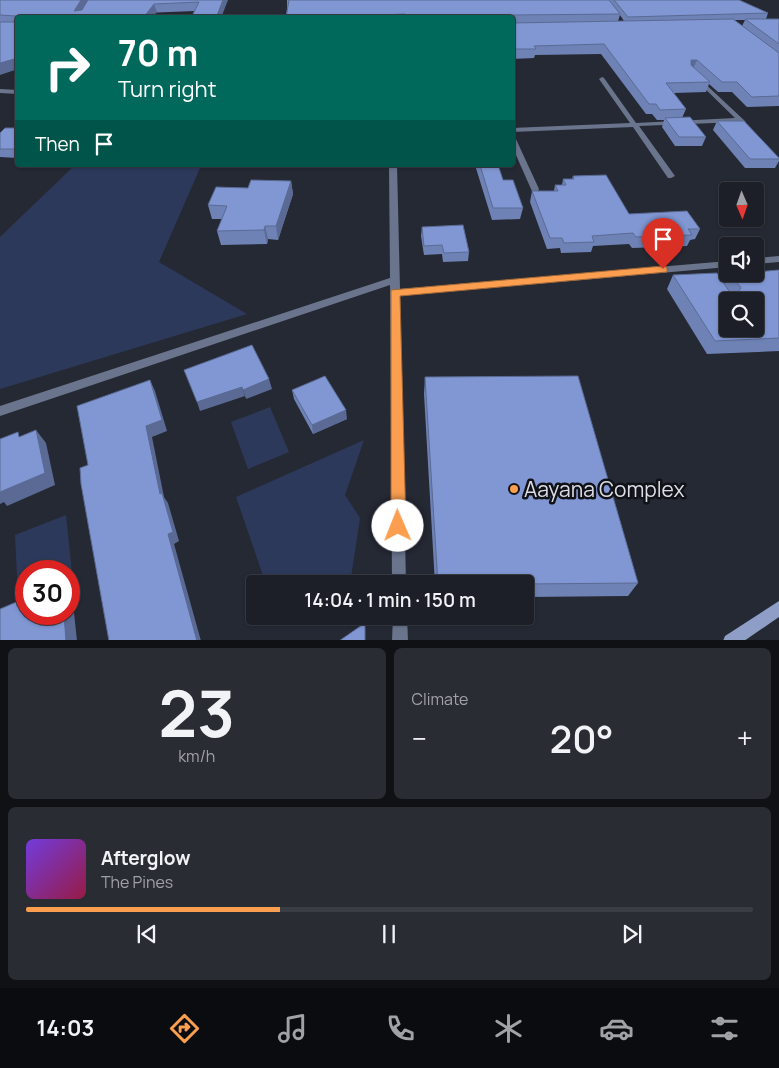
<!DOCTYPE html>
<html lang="en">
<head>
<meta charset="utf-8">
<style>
	body { margin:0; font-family:Manrope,sans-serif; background:#292c33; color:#f1f3f6; height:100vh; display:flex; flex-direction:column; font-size:19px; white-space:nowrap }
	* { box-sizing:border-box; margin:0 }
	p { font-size:16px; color:#a0a2a7 }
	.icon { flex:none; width:28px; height:28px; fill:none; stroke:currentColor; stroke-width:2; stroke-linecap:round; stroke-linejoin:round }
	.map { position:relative; height:640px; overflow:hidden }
	.details { display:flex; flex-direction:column; gap:8px; padding:8px; background:#0f1115; flex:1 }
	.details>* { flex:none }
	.banner { position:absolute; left:15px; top:15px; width:500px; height:152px; border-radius:5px; box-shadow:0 1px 4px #0004,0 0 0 1px #3a3d44; background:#00695c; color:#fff; overflow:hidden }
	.needle { width:32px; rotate:178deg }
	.fabs { position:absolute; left:719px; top:182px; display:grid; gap:10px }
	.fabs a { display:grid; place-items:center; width:45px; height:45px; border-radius:5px; background:#1c1f27; box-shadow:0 1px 4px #0004,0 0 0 1px #3a3d44; font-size:25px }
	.speed { position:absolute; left:15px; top:560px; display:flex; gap:10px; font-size:25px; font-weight:700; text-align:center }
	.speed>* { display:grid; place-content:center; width:65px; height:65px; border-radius:50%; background:#1c1f27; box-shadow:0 1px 4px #0004,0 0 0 1px #3a3d44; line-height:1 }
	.speed .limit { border:8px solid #d22; background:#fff; color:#111 }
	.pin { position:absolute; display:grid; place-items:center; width:42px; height:42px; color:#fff; margin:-51px -21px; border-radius:50% 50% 50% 0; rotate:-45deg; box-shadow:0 0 5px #0007 }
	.pin .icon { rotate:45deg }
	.me { position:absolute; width:55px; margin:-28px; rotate:359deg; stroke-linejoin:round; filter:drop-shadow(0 0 4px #0008) }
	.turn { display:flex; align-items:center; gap:18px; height:105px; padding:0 20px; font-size:22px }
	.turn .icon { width:65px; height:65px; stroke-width:2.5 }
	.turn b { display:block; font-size:35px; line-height:42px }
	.then { display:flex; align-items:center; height:48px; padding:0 20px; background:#0003; gap:10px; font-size:19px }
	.big { font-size:38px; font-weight:600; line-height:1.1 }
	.details .tile { flex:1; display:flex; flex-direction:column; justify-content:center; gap:8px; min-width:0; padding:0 18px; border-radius:8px; background:#292c33 }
	.details .dial { align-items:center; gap:0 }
	.dial b { font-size:65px; line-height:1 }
	.song { display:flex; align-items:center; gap:15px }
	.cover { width:60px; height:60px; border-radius:8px; background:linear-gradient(135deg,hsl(260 70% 55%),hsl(340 70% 35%)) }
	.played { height:5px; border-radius:2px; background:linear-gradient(90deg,#fb9e50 35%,#3a3d44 35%) }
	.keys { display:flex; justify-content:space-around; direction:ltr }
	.heat { display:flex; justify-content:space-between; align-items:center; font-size:28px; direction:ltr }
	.details .tiles { flex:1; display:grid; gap:8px; grid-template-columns:1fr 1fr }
	.tile:last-child { grid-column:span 2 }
	.trip { position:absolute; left:246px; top:575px; width:288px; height:50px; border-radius:5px; background:#1c1f27; box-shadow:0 1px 4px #0004,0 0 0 1px #3a3d44; font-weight:600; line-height:50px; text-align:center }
	.menu { display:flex; height:80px; justify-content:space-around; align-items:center; background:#0b0c10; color:#a0a2a7 }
	.menu .icon { width:35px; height:35px }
	.menu .current { color:#fb9e50 }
	.menu b { font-size:22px; color:#f1f3f6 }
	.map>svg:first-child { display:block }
</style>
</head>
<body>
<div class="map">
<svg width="779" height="641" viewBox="0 0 779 641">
	<rect width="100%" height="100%" fill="#252934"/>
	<g fill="#2d395b">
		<path d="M75 165 200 168 159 262 247 314 0 389V237Z"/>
		<path d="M270 407 289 452 248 469 231 422Z"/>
		<path d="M364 440 345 495 360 518 350 584H266L236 497Z"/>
		<path d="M66 515 72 573 69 575V571H26V592L18 596 15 535Z"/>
	</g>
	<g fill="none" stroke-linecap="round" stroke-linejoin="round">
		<g fill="#6a748d" fill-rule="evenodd">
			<path d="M602 77 604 78 636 123 735 118 697 81 696 80 699 78 746 122 743 124 739 122 639 126 675 176 671 178H668L633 127 512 132V128L630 123 599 79Z"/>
			<path d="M0 89 18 90V94L0 93Z"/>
			<path d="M512 135 515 137 539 189 538 191H532L531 189 512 146Z"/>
			<path d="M389 165H397L400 289 728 261V267L400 296 406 584H392L390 285 0 416V406L390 278Z"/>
			<path d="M779 256V262L755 264V258Z"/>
			<path d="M393 616H407L408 641H392Z"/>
		</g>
		<path fill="#8e9ec6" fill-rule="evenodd" d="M779 601V617L744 641H723L725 636Z"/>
	</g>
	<g fill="#6f82b5" fill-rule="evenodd">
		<path d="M0 0H228L195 11 18 18 0 75Z"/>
		<path d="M287 0H739L768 13 766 19H779V106L747 107 732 92H718L709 84 706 92 674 93 686 109 682 118 706 137 702 146H675L662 127 664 120H657L652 114H646L601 54 535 55 534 58 512 59V18H286L287 8ZM620 15 624 21H618ZM734 20H745L742 26Z"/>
		<path d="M717 121 779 158V161L775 168H745L713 130Z"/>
		<path d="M18 128V158L0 157V133Z"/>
		<path d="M475 165H498L503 180 523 208 520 219 492 220Z"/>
		<path d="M573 176 629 214 700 229 695 239 690 240 687 246 632 248 629 244 593 246 591 252 561 253 560 248 547 249 530 202 532 191H554L555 185H562L563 179H572Z"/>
		<path d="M291 181 293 194 278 240 268 239 267 244 221 245 217 231 222 219H212L208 205 248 188Z"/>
		<path d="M422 227 469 252 468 261 443 262 442 254 424 255 421 236Z"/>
		<path d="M779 270V351L707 354 667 289 673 275 724 284 730 274H755ZM755 301V329H728Z"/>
		<path d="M425 377 638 583 628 596 525 597V584H435L424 394Z"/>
		<path d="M292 390 347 419 313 434 294 399Z"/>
	</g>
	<g fill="#5a6a94">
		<path d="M81 0H89L78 18 74 11Z"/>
		<path d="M223 0H228L221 18H216Z"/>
		<path d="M154 4 157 12 152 18H143Z"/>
		<path d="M18 58V69L0 75V63Z"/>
		<path d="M691 60H697L693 69 688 70Z"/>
		<path d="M18 146V154L15 149Z"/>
		<path d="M291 181 293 194 278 240 276 226Z"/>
		<path d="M265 226 268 239 267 244 264 230Z"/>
		<path d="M269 379 272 389 246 399 243 390Z"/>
		<path d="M150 380 155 391 167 431 152 437 164 497 168 503 179 541 174 544 201 641H197L168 534 146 426Z"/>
		<path d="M242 387 245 396 200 411 197 402Z"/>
		<path d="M346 410 347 419 313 434 312 425Z"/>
		<path d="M36 430 46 443 55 485 7 506 4 502 0 504V492Z"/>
		<path d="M69 591 72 594 77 641H66L64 614H69Z"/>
	</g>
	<g fill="#8197d3" stroke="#5a6a94" fill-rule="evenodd">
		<path d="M0 0H81L74 11 82 10 88 0H223L216 18H191L199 2 154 4 143 18H18V58L0 63V22H14L16 16 0 15Z"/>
		<path d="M289 0H609L620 14 513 15 512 18H405V14L360 16V18H286Z"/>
		<path d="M614 0H739L768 13 628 17Z"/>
		<path d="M733 19 779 53V96L752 97 737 82H722L697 60H691V65L710 82 666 83 686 109 660 110 656 104H649L604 44 534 46 536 49H512V22L513 23Z"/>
		<path d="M745 19H779V44Z"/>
		<path d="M690 117 706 137H679L665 118Z"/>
		<path d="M717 121H744L779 158V159H750Z"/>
		<path d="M5 128H18V146L15 149H0V133Z"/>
		<path d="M480 165H498L503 180H513L523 208H493Z"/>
		<path d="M606 175 629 214 687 211 700 229H688L692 235 636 237 633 233 592 236 594 242 564 243 562 238H550L532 191H558L555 185H566L563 179H574L573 176Z"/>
		<path d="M251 180 291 181 276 226H265L264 230 217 231 227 206 208 205 216 187 248 188Z"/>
		<path d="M463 225 469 252 444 253 442 245 424 246 422 227Z"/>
		<path d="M779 270V338L715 341 673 275 717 273 731 294 735 296 741 288 731 274H755V272ZM728 301H755V314H757L765 322 763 328 728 329Z"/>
		<path d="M252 345 269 379 243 390 242 387 197 402 184 370Z"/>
		<path d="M325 376 346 410 312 425 292 390Z"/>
		<path d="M578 376 638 583 525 584H438L425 377Z"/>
		<path d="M150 380 162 420 146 426 160 494 162 493 173 532 168 534 197 641H109L81 484 80 468 88 465 77 406Z"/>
		<path d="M36 430 45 473 0 492V439L18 432 19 437Z"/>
		<path d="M26 598V614H64L66 641H0V609Z"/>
		<path d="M365 623V641H339Z"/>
	</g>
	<path fill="#fb9e50" stroke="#a36734" d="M663 266 667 267V272L400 296 406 526 404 531 398 533 393 531 391 526V290Z"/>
	<circle fill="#fb9e50" stroke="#101217" stroke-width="2" cx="514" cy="489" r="5"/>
	<g text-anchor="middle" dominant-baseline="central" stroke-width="5" stroke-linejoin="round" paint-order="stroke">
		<g font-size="21" fill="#dbdee5" stroke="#101217" text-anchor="start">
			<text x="524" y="489">Aayana Complex</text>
		</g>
	</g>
</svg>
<div class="fabs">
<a><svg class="needle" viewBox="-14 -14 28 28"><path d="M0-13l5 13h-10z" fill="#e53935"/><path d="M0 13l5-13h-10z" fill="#a0a2a7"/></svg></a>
<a><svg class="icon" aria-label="sound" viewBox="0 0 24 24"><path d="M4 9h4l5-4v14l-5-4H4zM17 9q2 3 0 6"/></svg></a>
<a><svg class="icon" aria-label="search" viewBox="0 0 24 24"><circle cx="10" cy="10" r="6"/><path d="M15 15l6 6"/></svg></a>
</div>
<div class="speed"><div class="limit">30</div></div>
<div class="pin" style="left:663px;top:269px;background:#d93025"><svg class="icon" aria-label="arrive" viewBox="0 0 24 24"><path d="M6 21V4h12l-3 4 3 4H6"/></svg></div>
<svg class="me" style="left:398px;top:526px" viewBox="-20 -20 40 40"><circle r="19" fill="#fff"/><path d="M0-13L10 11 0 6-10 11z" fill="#fb9e50"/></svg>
<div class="trip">14:04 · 1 min · 150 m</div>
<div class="banner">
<div class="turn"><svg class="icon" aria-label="right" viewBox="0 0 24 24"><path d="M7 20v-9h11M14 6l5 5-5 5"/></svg><div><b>70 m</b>Turn right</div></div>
<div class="then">Then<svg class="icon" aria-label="arrive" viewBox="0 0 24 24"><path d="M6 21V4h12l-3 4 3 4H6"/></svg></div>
</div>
</div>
<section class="details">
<div class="tiles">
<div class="tile dial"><b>23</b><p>km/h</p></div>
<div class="tile"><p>Climate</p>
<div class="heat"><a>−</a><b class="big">20°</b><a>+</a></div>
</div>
<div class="tile">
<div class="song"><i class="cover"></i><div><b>Afterglow</b><p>The Pines</p></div></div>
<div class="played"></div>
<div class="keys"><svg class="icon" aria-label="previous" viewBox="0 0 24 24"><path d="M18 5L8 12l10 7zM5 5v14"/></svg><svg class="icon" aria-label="pause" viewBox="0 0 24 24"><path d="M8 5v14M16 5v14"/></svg><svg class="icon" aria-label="next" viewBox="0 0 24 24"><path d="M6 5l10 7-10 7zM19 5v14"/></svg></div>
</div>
</div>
</section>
<nav class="menu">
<b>14:03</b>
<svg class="icon current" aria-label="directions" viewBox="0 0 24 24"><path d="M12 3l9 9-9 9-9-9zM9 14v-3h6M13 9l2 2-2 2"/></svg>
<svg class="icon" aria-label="music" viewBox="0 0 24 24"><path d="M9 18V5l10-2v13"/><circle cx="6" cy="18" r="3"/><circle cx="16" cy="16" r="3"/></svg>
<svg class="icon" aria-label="phone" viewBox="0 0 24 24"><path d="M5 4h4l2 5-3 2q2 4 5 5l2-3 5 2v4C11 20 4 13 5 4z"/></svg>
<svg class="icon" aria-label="climate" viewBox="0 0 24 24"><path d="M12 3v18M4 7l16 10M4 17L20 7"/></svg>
<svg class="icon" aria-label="car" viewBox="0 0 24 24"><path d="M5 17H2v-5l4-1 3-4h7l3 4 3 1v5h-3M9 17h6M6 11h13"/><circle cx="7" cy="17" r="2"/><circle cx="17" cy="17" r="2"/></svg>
<svg class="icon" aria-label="filters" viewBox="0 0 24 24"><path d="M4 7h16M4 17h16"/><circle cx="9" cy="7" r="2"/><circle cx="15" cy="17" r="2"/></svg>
</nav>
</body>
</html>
